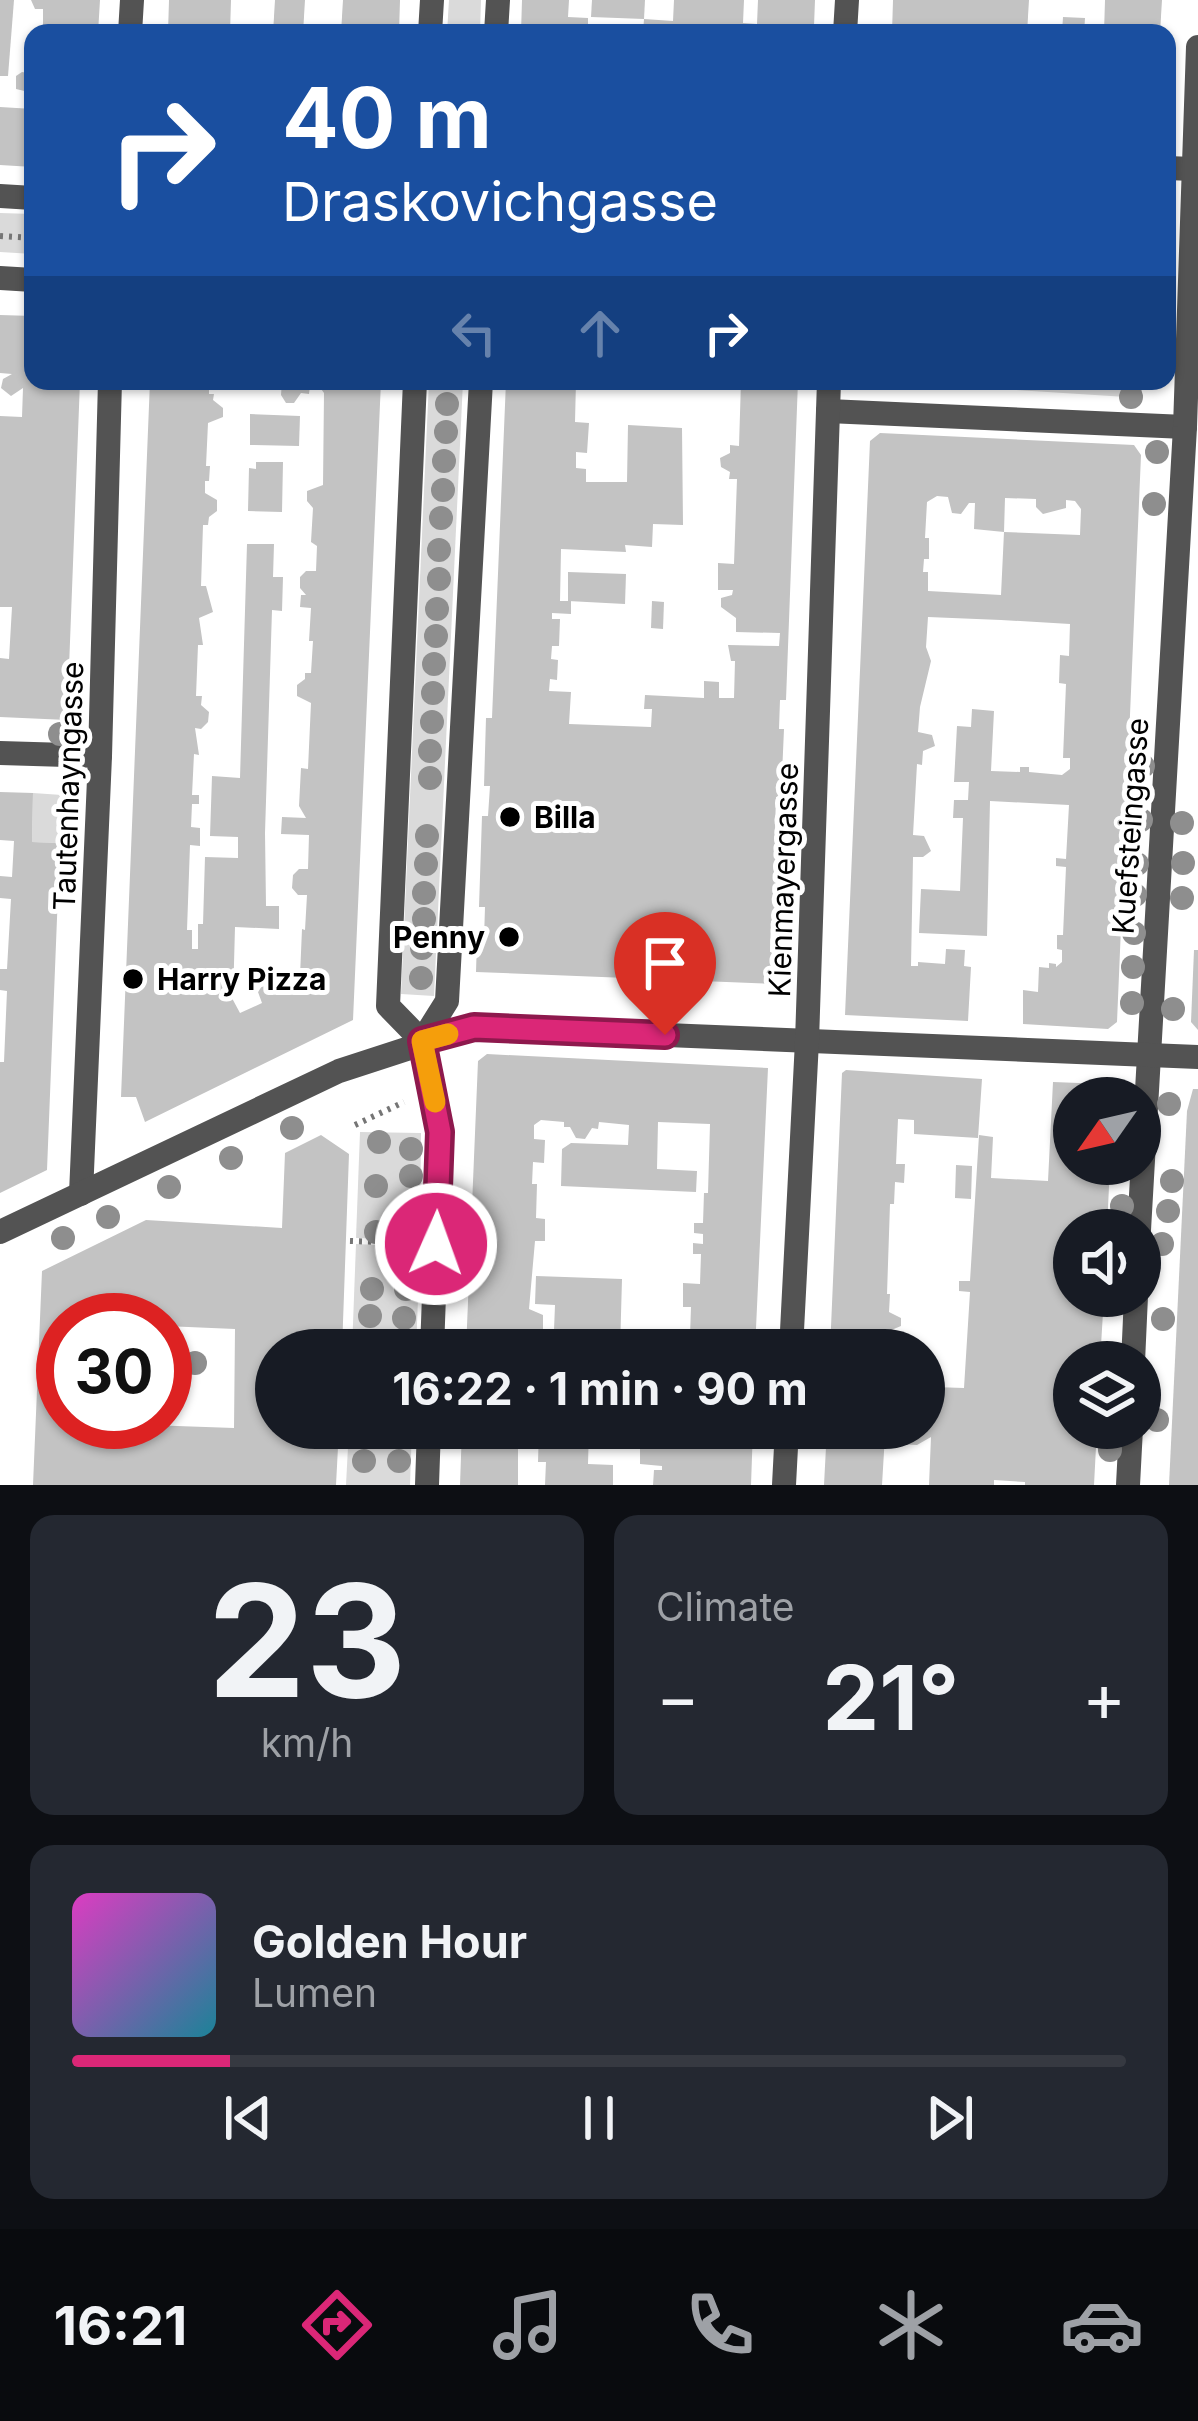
<!DOCTYPE html>
<html lang="en">
<head>
<meta charset="utf-8">
<style>
	body { margin:0; font-family:Inter,sans-serif; background:#242831; color:#f1f3f6; height:100vh; display:flex; flex-direction:column; font-size:45px; white-space:nowrap }
	* { box-sizing:border-box; margin:0 }
	p { font-size:39px; color:#9ea1a6 }
	.icon { flex:none; width:66px; height:66px; fill:none; stroke:currentColor; stroke-width:2; stroke-linecap:round; stroke-linejoin:round }
	.map { position:relative; height:1485px; overflow:hidden }
	.side { display:flex; flex-direction:column; gap:30px; padding:30px; background:#0d0f14; flex:1 }
	.side>* { flex:none }
	.guide { position:absolute; left:24px; top:24px; width:1152px; height:366px; border-radius:24px; box-shadow:0 3px 9px #0004; background:#1a4fa0; color:#fff; overflow:hidden }
	.needle { width:78px; rotate:236deg }
	.controls { position:absolute; left:1053px; top:1077px; display:grid; gap:24px }
	.controls a { display:grid; place-items:center; width:108px; height:108px; border-radius:50%; background:#171b24; box-shadow:0 3px 9px #0004; font-size:60px }
	.speed { position:absolute; left:36px; top:1293px; display:flex; gap:24px; font-size:60px; font-weight:700; text-align:center }
	.speed>* { display:grid; place-content:center; width:156px; height:156px; border-radius:50%; background:#171b24; box-shadow:0 3px 9px #0004; line-height:1 }
	.speed .limit { border:18px solid #d22; background:#fff; color:#111 }
	.pin { position:absolute; display:grid; place-items:center; width:102px; height:102px; color:#fff; margin:-123px -51px; border-radius:50% 50% 50% 0; rotate:-45deg; box-shadow:0 0 12px #0007 }
	.pin .icon { rotate:45deg }
	.me { position:absolute; width:132px; margin:-66px; rotate:2deg; stroke-linejoin:round; filter:drop-shadow(0 0 9px #0008) }
	.turn { display:flex; align-items:center; gap:42px; height:252px; padding:0 60px; font-size:54px }
	.turn .icon { width:156px; height:156px; stroke-width:2.5 }
	.turn b { display:block; font-size:84px; line-height:102px }
	.lanes { display:flex; align-items:center; height:114px; padding:0 60px; background:#0003; justify-content:center; gap:60px; direction:ltr }
	.lanes .off { opacity:.35 }
	.big { font-size:90px; font-weight:700; line-height:1.1 }
	.side .tile { flex:1; display:flex; flex-direction:column; justify-content:center; gap:18px; min-width:0; padding:0 42px; border-radius:24px; background:#242831 }
	.side .dial { align-items:center; gap:0 }
	.dial b { font-size:156px; line-height:1 }
	.song { display:flex; align-items:center; gap:36px }
	.cover { width:144px; height:144px; border-radius:18px; background:linear-gradient(135deg,hsl(310 70% 55%),hsl(190 70% 35%)) }
	.played { height:12px; border-radius:6px; background:linear-gradient(90deg,#db2777 15%,#363941 15%) }
	.keys { display:flex; justify-content:space-around; direction:ltr }
	.heat { display:flex; justify-content:space-between; align-items:center; font-size:66px; direction:ltr }
	.side .tiles { flex:1; display:grid; gap:30px; grid-template-columns:1fr 1fr }
	.tile:last-child { grid-column:span 2 }
	.trip { position:absolute; left:255px; top:1329px; width:690px; height:120px; border-radius:60px; background:#171b24; box-shadow:0 3px 9px #0004; font-weight:700; line-height:120px; text-align:center }
	.tab-bar { display:flex; height:192px; justify-content:space-around; align-items:center; background:#090b0e; color:#9ea1a6 }
	.tab-bar .icon { width:84px; height:84px }
	.tab-bar .selected { color:#db2777 }
	.tab-bar b { font-size:54px; color:#f1f3f6 }
	.map>svg:first-child { display:block }
</style>
</head>
<body>
<div class="map">
<svg width="1198" height="1485" viewBox="0 0 1198 1485">
	<rect width="100%" height="100%" fill="#fff"/>
	<g fill="#dadada">
		<path d="M449 0H481L480 33H447Z"/>
		<path d="M0 213 33 214V254L0 252Z"/>
		<path d="M429 381H463L434 996 401 994Z"/>
		<path d="M875 381H1142V398Z"/>
		<path d="M33 793 62 795 60 843 32 842Z"/>
		<path d="M360 1132 421 1133 420 1240 356 1238Z"/>
		<path d="M356 1244 420 1247 416 1350H352Z"/>
		<path d="M349 1428H412L410 1485H346Z"/>
	</g>
	<g fill="#c3c3c3" fill-rule="evenodd">
		<path d="M0 0H14L8 76H0Z"/>
		<path d="M31 0H100L98 33H43V9H35Z"/>
		<path d="M169 0H231L230 33H168Z"/>
		<path d="M275 0H305L303 33H273Z"/>
		<path d="M343 0H400L399 33H341Z"/>
		<path d="M522 0H569L568 17 588 18V33H521Z"/>
		<path d="M592 0H645L644 19 591 17Z"/>
		<path d="M674 0H744L743 23 757 24 758 0H815L814 26 773 25 772 33H643L644 19 673 21Z"/>
		<path d="M893 0H1029L1027 33H892Z"/>
		<path d="M1105 0H1162L1160 33H1104Z"/>
		<path d="M1063 17 1085 18 1084 33H1062Z"/>
		<path d="M22 72 33 74V93L16 89V76Z"/>
		<path d="M0 107 33 109V167L0 165Z"/>
		<path d="M0 315 33 316V381H80L67 720 0 717V658L9 659 12 607H0V416L22 417 23 388 11 396 1 388 3 379 12 374 0 373Z"/>
		<path d="M150 381H220L209 388V394H214L213 400 223 408V417L208 423 206 466H210L209 481H205V493L217 500V511L209 517 208 525H203L201 586H206L213 612 199 618 203 645H198L196 696H202L201 705 209 712 208 722 201 729 195 728 199 755 194 754 192 795H199V804H192L191 827 200 828V846L190 845 187 930H192V949H198V924H203L205 857 238 858V837L210 836 212 776 240 778 247 544H274L273 577H283L282 611 272 610 265 833 266 906H279V929L235 927 233 1000 240 1013 262 1003 258 992 264 983H275L282 994 293 988 300 976 302 929 305 930 307 895H298L292 888 293 875 299 869H308L309 835 281 834 282 817 306 818 299 806 301 768 308 769 311 703 297 696V685L305 679V673H311L313 641H309L311 608 300 607 301 595H306L300 588V577L306 571H316L317 546 311 542 313 508 307 501V491L323 485 324 393 319 386H310L309 394 301 393 294 403H286L281 395 282 381H381L353 1020 145 1122 136 1097H121Z"/>
		<path d="M506 381H576L575 422 589 423 587 453 576 452V468L586 469V482H627L628 425 682 428 683 525 653 524 652 547 625 545 626 552 561 549 560 601H571V614L552 613V619H560L559 646H552L551 659 558 660 557 680 550 679 549 691 571 692 569 724 651 727 652 709H644L645 695 704 698V681L719 682V698H734L735 661H731L728 645 779 646 780 633 736 632V618L721 607V598L732 595 733 590H718V563L734 564 737 479H729L730 472 721 467 720 458 730 453V445L739 446 741 381H798L786 700H780L779 729H784L781 798 776 797 775 829H780L777 921H771L770 952H776L775 984 476 972 477 939H484L485 907H479L482 816H488L490 786H484L486 718H492Z"/>
		<path d="M250 414 300 416 299 446 250 445Z"/>
		<path d="M880 433 1134 445 1141 455 1117 1022 1108 1029 1023 1024V990L1038 992 1039 967 1049 968V963L1056 964V967L1062 962V950L1057 949V935H1063L1066 867 1056 866V858L1066 859 1069 805 990 801 987 936 919 933 921 889 960 891 963 818H953L954 800H968L969 782H954L957 726 971 727 972 709 994 711 991 771 1020 772V767H1029V772L1062 775 1070 769V758H1063L1066 684 1059 683 1060 655 1069 656 1070 624 1001 620 928 617 926 647 931 661 920 707 918 732 932 735 935 746 923 751 922 765 917 764 913 835 924 836 931 851 923 857H913L911 966H918V962L945 964 946 949 965 950 964 966 971 967 968 1021 845 1015 870 441ZM937 496 948 497 952 513 961 514 969 503H975L974 529 1004 532 1005 498 1036 499V507L1043 514 1066 508V500L1075 501 1081 509 1080 535 1004 532 1001 595 928 591V572H923L924 559H929V538H925L927 502Z"/>
		<path d="M256 462H283L282 512 248 511 249 468 256 469Z"/>
		<path d="M568 572 626 574 625 604 568 601Z"/>
		<path d="M652 601 664 602 663 629 651 628Z"/>
		<path d="M0 792 33 793 32 842 60 843 47 1170 0 1193V1062H4L7 991 0 990V969H7L11 899 0 898V876L12 877 14 841 0 840Z"/>
		<path d="M1194 950H1198V1030L1191 1022Z"/>
		<path d="M487 1054 768 1068 755 1350H699V1337L690 1336 691 1307H683V1283L700 1284 701 1254H693V1243L703 1244V1234L694 1233V1223H703L704 1193H708L710 1124 658 1122 657 1169 697 1171 696 1192 561 1186 562 1149 571 1143 628 1145 629 1125 599 1122 598 1129 592 1128 585 1139 576 1138 570 1127H564V1122L541 1120 534 1125V1139L545 1140 544 1163 533 1162 532 1184H537L536 1218 545 1219V1241H535L529 1309 543 1315V1330H554L555 1305 535 1304 536 1276 622 1279 620 1350H466L478 1061Z"/>
		<path d="M846 1070 982 1079 978 1138 914 1134V1120L898 1119 896 1164H905L904 1183 895 1182 894 1204H890L887 1294H890L889 1312 901 1318V1326L889 1331 888 1345H893V1350H830L842 1073Z"/>
		<path d="M1053 1082 1105 1084 1114 1093 1113 1098H1074V1164H1110L1107 1230H1074V1296H1104L1100 1362H1074V1428H1097L1094 1485H1025V1482L994 1480V1485H929L931 1437 917 1445 898 1444 891 1435H885L882 1485H824L827 1428H924V1425H932L934 1387 964 1388 970 1292 959 1291V1281H970L979 1135 993 1137 991 1178 1048 1181Z"/>
		<path d="M1193 1089H1198V1485H1169L1187 1111Z"/>
		<path d="M321 1135 349 1154 342 1350H276V1428H339L336 1485H33L42 1271 146 1220 282 1228 285 1153ZM63 1320H165V1326L235 1329 234 1428 63 1422Z"/>
		<path d="M956 1165 972 1166 971 1199 955 1198Z"/>
		<path d="M462 1428H518V1485H460Z"/>
		<path d="M539 1428H589L588 1464 613 1465V1485H545L546 1462H538Z"/>
		<path d="M688 1428H753L751 1485H653L654 1470H662V1466L640 1464V1437L688 1440Z"/>
	</g>
	<g fill="none" stroke-linecap="round" stroke-linejoin="round">
		<g stroke="#757575" stroke-width="6" stroke-dasharray="3 6" stroke-linecap="butt">
			<path d="M0 236 33 238"/>
			<path d="M355 1125 404 1102"/>
			<path d="M350 1241 412 1243"/>
		</g>
		<g stroke="#535353" stroke-width="24">
			<path d="M130 33 132 0"/>
			<path d="M430 33 432 0"/>
			<path d="M496 33 498 0"/>
			<path d="M845 33 847 0"/>
			<path d="M1167 168 1193 169"/>
			<path d="M0 196 33 198"/>
			<path d="M0 278 33 280"/>
			<path d="M415 381 388 1006 422 1041 440 1131 432 1350"/>
			<path d="M828 411 1185 427"/>
			<path d="M0 753 100 756"/>
			<path d="M422 1041 447 1001 481 381"/>
			<path d="M81 1194 100 756 110 381"/>
			<path d="M1139 1230 1185 427 1198 47"/>
			<path d="M0 1232 339 1071 474 1027 1198 1057"/>
			<path d="M791 1350 807 1041 829 381"/>
			<path d="M1133 1362 1136 1296"/>
			<path d="M427 1485 429 1428"/>
			<path d="M784 1485 787 1428"/>
			<path d="M1128 1485 1131 1428"/>
		</g>
	</g>
	<g fill="#8e8e8e">
		<circle cx="1131" cy="397" r="12"/>
		<circle cx="447" cy="404" r="12"/>
		<circle cx="446" cy="432" r="12"/>
		<circle cx="1157" cy="452" r="12"/>
		<circle cx="444" cy="461" r="12"/>
		<circle cx="443" cy="490" r="12"/>
		<circle cx="1154" cy="504" r="12"/>
		<circle cx="441" cy="518" r="12"/>
		<circle cx="439" cy="550" r="12"/>
		<circle cx="439" cy="579" r="12"/>
		<circle cx="437" cy="609" r="12"/>
		<circle cx="436" cy="636" r="12"/>
		<circle cx="434" cy="664" r="12"/>
		<circle cx="433" cy="693" r="12"/>
		<circle cx="432" cy="722" r="12"/>
		<circle cx="60" cy="734" r="12"/>
		<circle cx="430" cy="751" r="12"/>
		<circle cx="1143" cy="766" r="12"/>
		<circle cx="430" cy="778" r="12"/>
		<circle cx="1141" cy="820" r="12"/>
		<circle cx="1182" cy="823" r="12"/>
		<circle cx="427" cy="836" r="12"/>
		<circle cx="1183" cy="863" r="12"/>
		<circle cx="426" cy="864" r="12"/>
		<circle cx="1137" cy="864" r="12"/>
		<circle cx="424" cy="893" r="12"/>
		<circle cx="1135" cy="895" r="12"/>
		<circle cx="1182" cy="898" r="12"/>
		<circle cx="424" cy="919" r="12"/>
		<circle cx="1134" cy="933" r="12"/>
		<circle cx="422" cy="948" r="12"/>
		<circle cx="1133" cy="967" r="12"/>
		<circle cx="421" cy="978" r="12"/>
		<circle cx="1132" cy="1003" r="12"/>
		<circle cx="1173" cy="1009" r="12"/>
		<circle cx="1169" cy="1104" r="12"/>
		<circle cx="292" cy="1128" r="12"/>
		<circle cx="379" cy="1142" r="12"/>
		<circle cx="411" cy="1149" r="12"/>
		<circle cx="231" cy="1158" r="12"/>
		<circle cx="411" cy="1176" r="12"/>
		<circle cx="1172" cy="1181" r="12"/>
		<circle cx="376" cy="1186" r="12"/>
		<circle cx="169" cy="1187" r="12"/>
		<circle cx="409" cy="1205" r="12"/>
		<circle cx="1122" cy="1206" r="12"/>
		<circle cx="1168" cy="1211" r="12"/>
		<circle cx="108" cy="1217" r="12"/>
		<circle cx="376" cy="1232" r="12"/>
		<circle cx="409" cy="1235" r="12"/>
		<circle cx="63" cy="1238" r="12"/>
		<circle cx="1162" cy="1244" r="12"/>
		<circle cx="407" cy="1261" r="12"/>
		<circle cx="372" cy="1289" r="12"/>
		<circle cx="406" cy="1289" r="12"/>
		<circle cx="370" cy="1316" r="12"/>
		<circle cx="404" cy="1318" r="12"/>
		<circle cx="1163" cy="1319" r="12"/>
		<circle cx="195" cy="1363" r="12"/>
		<circle cx="1157" cy="1420" r="12"/>
		<circle cx="1110" cy="1450" r="12"/>
		<circle cx="364" cy="1461" r="12"/>
		<circle cx="399" cy="1461" r="12"/>
	</g>
	<g fill="none" stroke-linecap="round" stroke-linejoin="round">
		<g stroke="#8e194d" stroke-width="30">
			<path id="route" d="M436 1244 440 1132 422 1041 474 1027 665 1035"/>
		</g>
		<use href="#route" stroke="#db2777" stroke-width="21"/>
		<path stroke="#f59e0b" stroke-width="21" d="M435 1102 422 1041 448 1034"/>
	</g>
	<g fill="#000" stroke="#fff" stroke-width="4.5">
		<circle cx="510" cy="817" r="12"/>
		<circle cx="509" cy="937" r="12"/>
		<circle cx="133" cy="979" r="12"/>
	</g>
	<g text-anchor="middle" dominant-baseline="central" stroke-width="10" stroke-linejoin="round" paint-order="stroke">
		<g font-size="30" fill="#000" stroke="#fff">
			<text transform="translate(68 786) rotate(-88)">Tautenhayngasse</text>
			<text transform="translate(1130 826) rotate(-86)">Kuefsteingasse</text>
			<text transform="translate(783 880) rotate(-88)">Kienmayergasse</text>
		</g>
		<g font-size="30" font-weight="bold" fill="#000" stroke="#fff" text-anchor="start">
			<text x="534" y="817">Billa</text>
			<text x="485" y="937" text-anchor="end">Penny</text>
			<text x="157" y="979">Harry Pizza</text>
		</g>
	</g>
</svg>
<div class="controls">
<a><svg class="needle" viewBox="-14 -14 28 28"><path d="M0-13l5 13h-10z" fill="#e53935"/><path d="M0 13l5-13h-10z" fill="#9ea1a6"/></svg></a>
<a><svg class="icon" aria-label="sound" viewBox="0 0 24 24"><path d="M4 9h4l5-4v14l-5-4H4zM17 9q2 3 0 6"/></svg></a>
<a><svg class="icon" aria-label="layers" viewBox="0 0 24 24"><path d="M12 4l9 5-9 5-9-5zM3 14l9 5 9-5"/></svg></a>
</div>
<div class="speed"><div class="limit">30</div></div>
<div class="pin" style="left:665px;top:1035px;background:#d93025"><svg class="icon" aria-label="arrive" viewBox="0 0 24 24"><path d="M6 21V4h12l-3 4 3 4H6"/></svg></div>
<svg class="me" style="left:436px;top:1244px" viewBox="-20 -20 40 40"><circle r="17" fill="#db2777" stroke="#fff" stroke-width="3"/><path d="M0-11L8 9 0 5-8 9z" fill="#fff"/></svg>
<div class="trip">16:22 · 1 min · 90 m</div>
<div class="guide">
<div class="turn"><svg class="icon" aria-label="right" viewBox="0 0 24 24"><path d="M7 20v-9h11M14 6l5 5-5 5"/></svg><div><b>40 m</b>Draskovichgasse</div></div>
<div class="lanes"><svg class="icon off" aria-label="left" viewBox="0 0 24 24"><path d="M17 20v-9H6M10 6l-5 5 5 5"/></svg><svg class="icon off" aria-label="ahead" viewBox="0 0 24 24"><path d="M12 20V5M6 11l6-6 6 6"/></svg><svg class="icon" aria-label="right" viewBox="0 0 24 24"><path d="M7 20v-9h11M14 6l5 5-5 5"/></svg></div>
</div>
</div>
<section class="side">
<div class="tiles">
<div class="tile dial"><b>23</b><p>km/h</p></div>
<div class="tile"><p>Climate</p>
<div class="heat"><a>−</a><b class="big">21°</b><a>+</a></div>
</div>
<div class="tile">
<div class="song"><i class="cover"></i><div><b>Golden Hour</b><p>Lumen</p></div></div>
<div class="played"></div>
<div class="keys"><svg class="icon" aria-label="previous" viewBox="0 0 24 24"><path d="M18 5L8 12l10 7zM5 5v14"/></svg><svg class="icon" aria-label="pause" viewBox="0 0 24 24"><path d="M8 5v14M16 5v14"/></svg><svg class="icon" aria-label="next" viewBox="0 0 24 24"><path d="M6 5l10 7-10 7zM19 5v14"/></svg></div>
</div>
</div>
</section>
<nav class="tab-bar">
<b>16:21</b>
<svg class="icon selected" aria-label="directions" viewBox="0 0 24 24"><path d="M12 3l9 9-9 9-9-9zM9 14v-3h6M13 9l2 2-2 2"/></svg>
<svg class="icon" aria-label="music" viewBox="0 0 24 24"><path d="M9 18V5l10-2v13"/><circle cx="6" cy="18" r="3"/><circle cx="16" cy="16" r="3"/></svg>
<svg class="icon" aria-label="phone" viewBox="0 0 24 24"><path d="M5 4h4l2 5-3 2q2 4 5 5l2-3 5 2v4C11 20 4 13 5 4z"/></svg>
<svg class="icon" aria-label="climate" viewBox="0 0 24 24"><path d="M12 3v18M4 7l16 10M4 17L20 7"/></svg>
<svg class="icon" aria-label="car" viewBox="0 0 24 24"><path d="M5 17H2v-5l4-1 3-4h7l3 4 3 1v5h-3M9 17h6M6 11h13"/><circle cx="7" cy="17" r="2"/><circle cx="17" cy="17" r="2"/></svg>
</nav>
</body>
</html>
